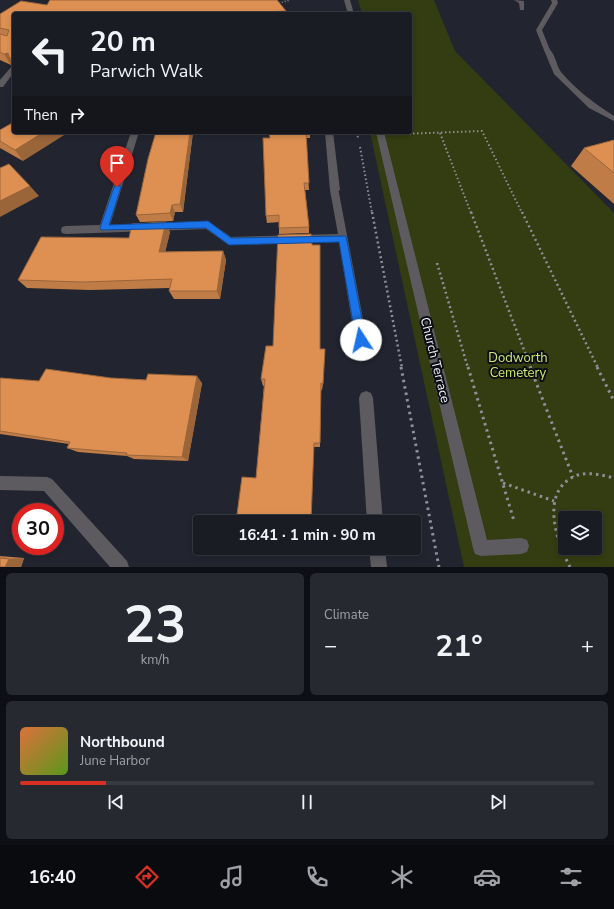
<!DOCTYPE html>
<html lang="en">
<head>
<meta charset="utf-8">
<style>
	body { margin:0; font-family:"Nunito Sans",sans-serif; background:#272931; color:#f1f3f6; height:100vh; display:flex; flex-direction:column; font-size:15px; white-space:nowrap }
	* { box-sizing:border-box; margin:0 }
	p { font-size:13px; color:#9fa1a6 }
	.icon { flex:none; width:22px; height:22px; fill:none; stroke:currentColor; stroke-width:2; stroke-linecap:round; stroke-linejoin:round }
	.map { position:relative; height:567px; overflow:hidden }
	.drawer { display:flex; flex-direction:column; gap:6px; padding:6px; background:#0e0f14; flex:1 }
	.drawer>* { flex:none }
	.hud { position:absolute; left:12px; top:12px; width:400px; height:122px; border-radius:4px; box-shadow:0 2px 6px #0003,0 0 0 1px #383a41; background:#1a1c24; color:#f1f3f6; overflow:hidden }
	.fabs { position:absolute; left:558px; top:511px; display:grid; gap:8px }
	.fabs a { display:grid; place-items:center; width:44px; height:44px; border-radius:4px; background:#1a1c24; box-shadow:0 2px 6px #0003,0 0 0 1px #383a41; font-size:20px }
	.speed { position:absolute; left:12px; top:503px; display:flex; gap:8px; font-size:20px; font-weight:700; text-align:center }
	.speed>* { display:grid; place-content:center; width:52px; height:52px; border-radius:50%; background:#1a1c24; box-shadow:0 2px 6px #0003,0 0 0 1px #383a41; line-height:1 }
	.speed .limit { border:6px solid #d22; background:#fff; color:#111 }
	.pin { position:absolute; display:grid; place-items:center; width:34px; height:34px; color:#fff; margin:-41px -17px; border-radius:50% 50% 50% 0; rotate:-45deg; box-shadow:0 0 4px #0007 }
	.pin .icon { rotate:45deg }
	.me { position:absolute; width:44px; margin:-22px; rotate:350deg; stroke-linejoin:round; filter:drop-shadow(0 0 3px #0008) }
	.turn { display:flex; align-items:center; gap:14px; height:84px; padding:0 12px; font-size:18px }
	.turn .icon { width:52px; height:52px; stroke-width:2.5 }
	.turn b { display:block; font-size:28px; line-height:34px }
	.then { display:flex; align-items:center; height:38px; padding:0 12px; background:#0003; gap:8px; font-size:15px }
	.big { font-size:30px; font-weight:700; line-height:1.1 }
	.drawer .card { flex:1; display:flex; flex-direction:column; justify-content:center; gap:6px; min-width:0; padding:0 14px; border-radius:6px; background:#272931 }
	.drawer .dial { align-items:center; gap:0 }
	.dial b { font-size:52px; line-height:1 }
	.song { display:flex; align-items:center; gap:12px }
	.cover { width:48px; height:48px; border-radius:6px; background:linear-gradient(135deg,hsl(20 70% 55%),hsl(90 70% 35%)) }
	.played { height:4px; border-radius:2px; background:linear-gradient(90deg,#d93025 15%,#383a41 15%) }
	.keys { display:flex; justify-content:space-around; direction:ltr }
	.heat { display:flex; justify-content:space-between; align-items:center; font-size:22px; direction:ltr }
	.drawer .tiles { flex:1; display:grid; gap:6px; grid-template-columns:1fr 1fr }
	.card:last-child { grid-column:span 2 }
	.trip { position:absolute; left:193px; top:515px; width:228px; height:40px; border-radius:4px; background:#1a1c24; box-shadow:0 2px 6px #0003,0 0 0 1px #383a41; font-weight:700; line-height:40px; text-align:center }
	.tabs { display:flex; height:64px; justify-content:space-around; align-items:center; background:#0a0b0e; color:#9fa1a6 }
	.tabs .icon { width:28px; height:28px }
	.tabs .on { color:#d93025 }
	.tabs b { font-size:18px; color:#f1f3f6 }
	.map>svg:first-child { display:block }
</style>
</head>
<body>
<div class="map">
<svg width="614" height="567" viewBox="0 0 614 567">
	<rect width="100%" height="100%" fill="#222530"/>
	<path fill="#343c11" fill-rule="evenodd" d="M358 0H434L455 51 614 213V567H464L370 132H410V14H362ZM565 518H595V548H565Z"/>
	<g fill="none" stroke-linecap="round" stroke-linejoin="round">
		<path stroke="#8e9099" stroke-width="1.5" stroke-dasharray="1 2" stroke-linecap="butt" d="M276 4 290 0"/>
		<g stroke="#8e9099" stroke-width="2" stroke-dasharray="1.5 2.5" stroke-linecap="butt">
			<path d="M357 132 358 138"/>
			<path d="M440 133 471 213"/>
			<path d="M401 134 482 131 522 213"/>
			<path d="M360 147 372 213"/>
		</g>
		<g stroke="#8e9099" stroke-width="2.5" stroke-dasharray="2 3" stroke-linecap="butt">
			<path d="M372 212 402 368"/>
			<path d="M471 212 531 368"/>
			<path d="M522 212 598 368"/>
			<path d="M437 263 468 368"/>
		</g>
		<g stroke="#8e9099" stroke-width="3" stroke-dasharray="2.5 4" stroke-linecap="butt">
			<path d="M401 367 439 567"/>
			<path d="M468 367 514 521"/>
			<path d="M530 367 573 477"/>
			<path d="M597 367 614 401"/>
			<path d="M503 483 554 501"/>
			<path d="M570 567C557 543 539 492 575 476 587 471 602 475 614 478"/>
		</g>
		<g fill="#5e5b60" fill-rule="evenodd">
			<path d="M344 0H350L354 14H348Z"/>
			<path d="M547 48C555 51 556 65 561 72 575 89 595 104 614 116V121L589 108 554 74 544 50Z"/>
			<path d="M325 132H333L340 190 335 193 330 190Z"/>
			<path d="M376 132H384L487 540 521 538 527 540 529 546 527 552 521 554 481 556 475 554 473 548Z"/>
		</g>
		<g fill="#5e5b60" fill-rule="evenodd">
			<path d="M514 0 524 1V10H520L519 3Z"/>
			<path d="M551 0H557L558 3 542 30 550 50 547 52 544 50 536 30 552 3Z"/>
			<path d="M14 65V72L3 87H0V80L12 66Z"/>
			<path d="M131 132H139L110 225 208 221 231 237 338 234 330 190 332 188H338L367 340 365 344 361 346 357 344 355 340 339 242 229 245 206 229 66 234 62 233 61 230 62 227 66 226 100 225Z"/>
			<path d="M366 391 371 393 373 398 383 522H367L359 398 361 393Z"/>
			<path d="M0 476 47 477 52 479 127 561 129 567H110L44 491 0 490Z"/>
			<path d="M369 548H385L387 567H371Z"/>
		</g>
	</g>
	<g fill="#bf7c47">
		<path d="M47 5 286 11V14H14V65L13 64 11 65 0 60V14Z"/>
		<path d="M14 122 23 161 0 148V130Z"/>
		<path d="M156 132H193L183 212H175L173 221 140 222 136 215Z"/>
		<path d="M269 132H310V138H306L309 190H305L309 227V233L279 234V222L267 223 266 216 270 138Z"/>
		<path d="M614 140V204L571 166 584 148Z"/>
		<path d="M170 232 165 252 223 251 226 260 220 299H174L169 291 170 288 90 290 27 288 18 280 129 238Z"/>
		<path d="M320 349 323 384 322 390H321L320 443V447H314L256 478 264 386H263L261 379Z"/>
		<path d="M0 378 39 381 111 378 202 383 188 461 134 459 127 456 78 452 67 448 69 444 0 434Z"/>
		<path d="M0 556 24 558 21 567H0Z"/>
	</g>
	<g fill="#9b653a">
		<path d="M8 53 9 57 13 64 11 65 4 54Z"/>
		<path d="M44 132H69L23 161 15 150Z"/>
		<path d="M190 132H193L183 212 180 204Z"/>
		<path d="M30 186 39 196 0 217V201Z"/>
		<path d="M172 205 175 212 173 221 170 213Z"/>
		<path d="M166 222 170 232 163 261 159 252Z"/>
		<path d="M223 251 226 260 220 299 217 291Z"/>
		<path d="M197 376 202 383 188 461 182 457Z"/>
		<path d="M24 558 21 567H5L9 559Z"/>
	</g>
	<g fill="#de9053" stroke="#9b653a">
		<path d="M50 0H277L286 11 246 13V14H14V60L9 57 8 53 4 54 0 52V34L7 36 9 30 0 28V14L21 1 47 5Z"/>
		<path d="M14 122V132H44L15 150 0 141V130Z"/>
		<path d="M156 132H190L180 204 172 205 170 213 136 215 148 159Z"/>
		<path d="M269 132H306L309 183H304L309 227 279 228V215L266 216 263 138H270Z"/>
		<path d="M614 140V173L584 148Z"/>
		<path d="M9 164 30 186 0 201V168Z"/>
		<path d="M166 222 159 252 223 251 217 291H169L172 279 83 282 18 280 41 237 129 238 132 224Z"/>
		<path d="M311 234 312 245H320V349H325L323 384 321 383 320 443H314L311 522H236L242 477 256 478 265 379H261L266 346H273L278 235Z"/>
		<path d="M46 369 111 378 146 380 148 374 197 376 182 457 126 455 127 453 67 448 70 442 0 431V378L39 381Z"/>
		<path d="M0 558 9 559 5 567H0Z"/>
	</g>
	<path fill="#1a73e8" stroke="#114b97" d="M117 184 121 187 109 225 208 221 231 238 346 236 366 340 365 343 361 344 358 343 356 340 339 242 229 245 206 228 101 230 100 228 114 187Z"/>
	<g text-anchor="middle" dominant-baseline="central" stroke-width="4" stroke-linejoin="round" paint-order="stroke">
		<g font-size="13" fill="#cfea6e" stroke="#0d0e13">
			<text x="518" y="358">Dodworth<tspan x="518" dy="15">Cemetery</tspan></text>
		</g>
		<g font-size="13" fill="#f2f4fb" stroke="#0d0e13">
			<text transform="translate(435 360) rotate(76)">Church Terrace</text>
		</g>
	</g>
</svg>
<div class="fabs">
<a><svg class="icon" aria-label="layers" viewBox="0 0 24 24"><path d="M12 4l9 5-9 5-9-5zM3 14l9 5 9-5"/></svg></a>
</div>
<div class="speed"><div class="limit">30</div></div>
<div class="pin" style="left:117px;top:187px;background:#d93025"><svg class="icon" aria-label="arrive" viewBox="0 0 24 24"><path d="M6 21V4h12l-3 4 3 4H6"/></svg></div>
<svg class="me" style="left:361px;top:340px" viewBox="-20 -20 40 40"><circle r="19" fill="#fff"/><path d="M0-13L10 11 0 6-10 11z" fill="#1a73e8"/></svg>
<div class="trip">16:41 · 1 min · 90 m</div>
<div class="hud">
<div class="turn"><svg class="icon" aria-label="left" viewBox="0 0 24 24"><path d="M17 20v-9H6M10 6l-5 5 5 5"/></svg><div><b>20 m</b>Parwich Walk</div></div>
<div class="then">Then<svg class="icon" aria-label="right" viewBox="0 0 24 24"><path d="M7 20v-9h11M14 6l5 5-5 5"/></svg></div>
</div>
</div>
<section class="drawer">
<div class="tiles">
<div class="card dial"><b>23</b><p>km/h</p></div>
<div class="card"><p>Climate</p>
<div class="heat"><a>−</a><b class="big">21°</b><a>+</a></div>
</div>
<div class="card">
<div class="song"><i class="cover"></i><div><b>Northbound</b><p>June Harbor</p></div></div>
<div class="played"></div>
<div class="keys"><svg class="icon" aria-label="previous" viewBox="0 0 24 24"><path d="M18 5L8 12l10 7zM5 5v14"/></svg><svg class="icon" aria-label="pause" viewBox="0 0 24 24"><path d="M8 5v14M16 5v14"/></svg><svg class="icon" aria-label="next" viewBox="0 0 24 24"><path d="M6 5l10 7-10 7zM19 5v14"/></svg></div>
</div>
</div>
</section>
<nav class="tabs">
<b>16:40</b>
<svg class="icon on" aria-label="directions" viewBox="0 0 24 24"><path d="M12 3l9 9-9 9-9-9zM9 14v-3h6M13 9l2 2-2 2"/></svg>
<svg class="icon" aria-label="music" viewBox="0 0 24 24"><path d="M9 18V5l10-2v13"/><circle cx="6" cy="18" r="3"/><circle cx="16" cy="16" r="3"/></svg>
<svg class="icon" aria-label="phone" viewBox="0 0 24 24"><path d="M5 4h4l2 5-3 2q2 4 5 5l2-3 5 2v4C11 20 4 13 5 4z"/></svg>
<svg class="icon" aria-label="climate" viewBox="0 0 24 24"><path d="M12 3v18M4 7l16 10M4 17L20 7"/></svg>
<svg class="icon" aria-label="car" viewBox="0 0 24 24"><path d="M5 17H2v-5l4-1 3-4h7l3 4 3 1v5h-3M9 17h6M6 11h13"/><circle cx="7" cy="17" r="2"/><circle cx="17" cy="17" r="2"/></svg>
<svg class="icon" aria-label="filters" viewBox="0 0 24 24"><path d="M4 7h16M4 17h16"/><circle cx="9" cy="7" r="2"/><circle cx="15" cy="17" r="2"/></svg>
</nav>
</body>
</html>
